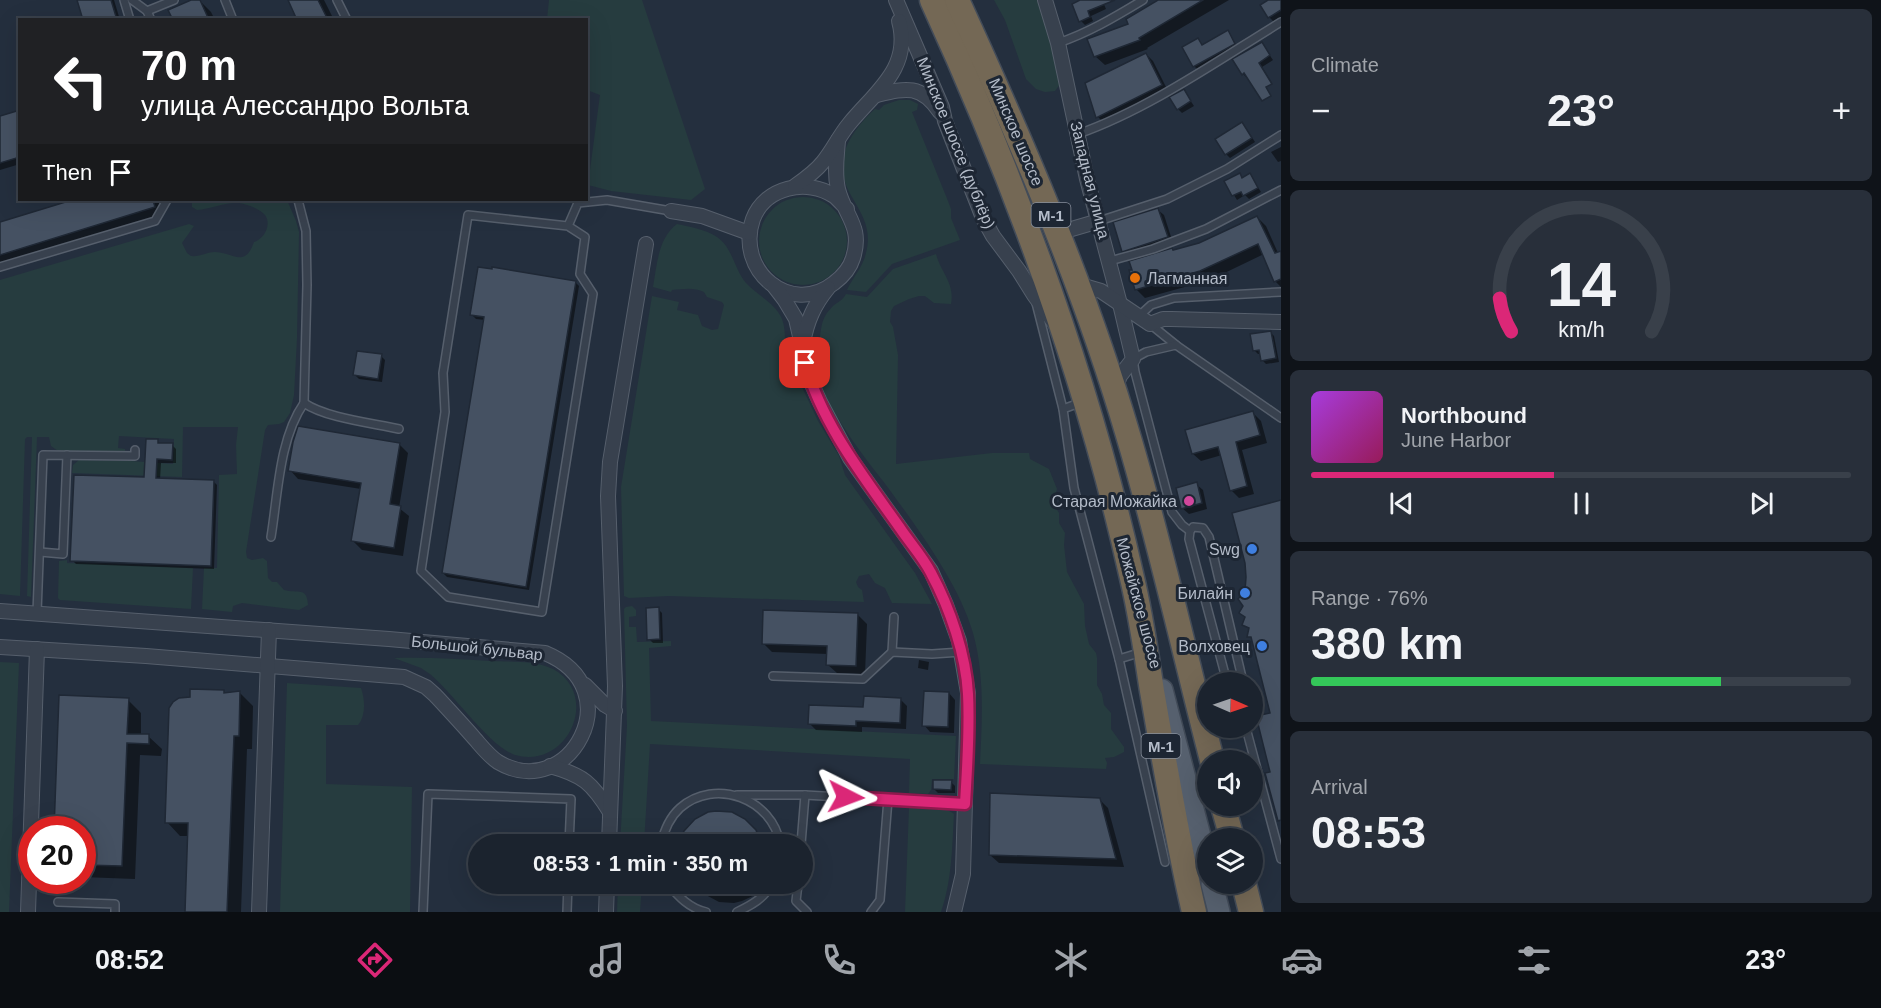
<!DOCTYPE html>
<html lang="en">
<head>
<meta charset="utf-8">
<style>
	body { margin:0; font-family:Arial,sans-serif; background:#282f3a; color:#f1f3f6; height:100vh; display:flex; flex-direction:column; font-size:22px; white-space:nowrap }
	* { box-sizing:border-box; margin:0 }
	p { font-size:20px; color:#a0a4aa }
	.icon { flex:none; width:33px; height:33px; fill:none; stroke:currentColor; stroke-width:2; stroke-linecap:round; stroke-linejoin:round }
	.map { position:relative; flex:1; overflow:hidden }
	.panel { display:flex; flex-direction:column; gap:9px; padding:9px; background:#0f1319; width:600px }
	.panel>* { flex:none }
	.top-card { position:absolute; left:18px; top:18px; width:570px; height:183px; border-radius:0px; box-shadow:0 6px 24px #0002,0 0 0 2px #39404a; background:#202124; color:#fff; overflow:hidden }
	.needle { width:39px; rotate:92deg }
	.fabs { position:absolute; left:1197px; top:672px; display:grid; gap:12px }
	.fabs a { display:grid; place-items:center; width:66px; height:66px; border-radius:50%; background:#1b232e; box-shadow:0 6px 24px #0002,0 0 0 2px #39404a; font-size:30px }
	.speed { position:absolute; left:18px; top:816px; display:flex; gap:12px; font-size:30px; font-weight:700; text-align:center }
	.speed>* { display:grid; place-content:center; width:78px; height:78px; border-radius:50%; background:#1b232e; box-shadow:0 6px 24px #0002,0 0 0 2px #39404a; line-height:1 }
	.speed .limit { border:9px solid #d22; background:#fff; color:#111 }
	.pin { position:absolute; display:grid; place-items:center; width:51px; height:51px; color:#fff; margin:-26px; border-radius:12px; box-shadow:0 3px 9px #0006 }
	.me { position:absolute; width:66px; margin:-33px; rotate:93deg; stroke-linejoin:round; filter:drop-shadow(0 0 4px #0008) }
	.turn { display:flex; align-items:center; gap:21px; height:126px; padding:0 24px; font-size:27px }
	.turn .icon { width:78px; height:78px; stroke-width:2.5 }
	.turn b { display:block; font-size:42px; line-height:51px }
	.then { display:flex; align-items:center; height:57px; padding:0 24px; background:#0003; gap:12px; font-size:22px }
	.big { font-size:45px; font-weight:700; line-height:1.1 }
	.panel .card { flex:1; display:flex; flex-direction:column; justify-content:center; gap:9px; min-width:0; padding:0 21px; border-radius:9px; background:#282f3a }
	.panel .dial { align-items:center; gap:0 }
	.dial svg { height:156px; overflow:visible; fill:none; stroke:#39404a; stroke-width:7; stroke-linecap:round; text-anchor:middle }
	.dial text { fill:#f1f3f6; stroke:none }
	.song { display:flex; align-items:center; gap:18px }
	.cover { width:72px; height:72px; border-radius:9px; background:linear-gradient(135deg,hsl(280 70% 55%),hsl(330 70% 35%)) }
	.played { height:6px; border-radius:3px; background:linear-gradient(90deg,#db2777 45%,#39404a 45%) }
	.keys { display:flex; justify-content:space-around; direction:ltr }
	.heat { display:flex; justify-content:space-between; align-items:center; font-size:33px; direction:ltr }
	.charge { height:9px; border-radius:4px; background:linear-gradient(90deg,#34c759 76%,#39404a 0) }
	.trip { position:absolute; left:468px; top:834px; width:345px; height:60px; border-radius:30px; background:#1b232e; box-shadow:0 6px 24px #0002,0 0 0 2px #39404a; font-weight:700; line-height:60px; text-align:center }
	.tab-bar { display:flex; height:96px; justify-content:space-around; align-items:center; background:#0b0e12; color:#a0a4aa }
	.tab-bar .icon { width:42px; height:42px }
	.tab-bar .active { color:#db2777 }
	.tab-bar b { font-size:27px; color:#f1f3f6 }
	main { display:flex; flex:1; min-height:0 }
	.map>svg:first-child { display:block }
</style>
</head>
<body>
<main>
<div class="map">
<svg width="1281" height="912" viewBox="0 0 1281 912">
	<rect width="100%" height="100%" fill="#242f3e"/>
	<g fill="#263c3f">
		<path d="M549 0H642L705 189 691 200 611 191 588 185 600 95 587 90 586 20 547 19Z"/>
		<path d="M994 0H1039L1061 83 1055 91 1045 92 1036 89 1026 79 1005 20Z"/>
		<path d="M899 100H910L918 104 917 110 912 112 948 201 951 209V218L960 240 892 264 866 292 847 290C853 277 863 267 866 253 872 230 863 216 852 197 831 163 848 134 875 109L879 110 884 105Z"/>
		<circle cx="803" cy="241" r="44"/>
		<path d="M192 200H287L296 221 299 232 297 338 294 395 290 413 284 422 279 424 268 425 265 430 246 552 247 558 252 560 263 558 267 561 268 578 272 582H277L284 590C298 594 307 586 308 605L299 610 242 603 233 606 232 612 202 609 204 568H217L219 475 237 474 236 445 238 427H183L182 477 72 473 73 465 79 460 131 461 173 464 174 439 119 436 118 448 125 449V452L58 451 51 446 49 437H37L31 597 27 596 32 437H27L25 439 20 596 0 594V280L189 224 194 226 182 243 187 253 191 256C200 257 207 252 215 252 234 253 245 268 254 242 264 239 272 225 265 215 260 209 247 204 239 203 224 202 211 209 197 210L192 207Z"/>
		<path d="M677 224C690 227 705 229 717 237 733 248 734 269 746 283 757 295 776 304 782 319 787 332 783 347 789 360L794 359 802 387 818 421 839 456 845 475 915 573 932 604 892 603 885 588 875 583 869 574 859 576 856 582 858 587 862 590 864 602 669 596 629 598 624 596 621 487 652 296 679 302 677 310 698 315 702 326 712 330 718 329 724 305 722 302 707 297 704 292C694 287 683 289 672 290L671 292 653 287C657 265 658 238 677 224Z"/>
		<path d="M936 254C941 273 955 283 951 304L934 303 925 296H919L909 299 894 306 891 311 890 322 893 327 898 355 896 464 992 453H1029L1030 459 1049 469 1057 489 1053 503 1059 513V523L1065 533 1064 545 1067 572 1084 604 1085 626 1089 644 1096 653 1097 658V685L1102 694 1104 705 1111 713V729L1124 747V752L1114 757 1105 758 1107 763 1106 769 980 764C982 720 985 676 973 633 959 583 914 523 883 481 860 452 818 397 814 360 814 354 818 349 819 343 822 327 820 319 833 306 838 302 843 300 846 294L867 297 893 269Z"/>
		<path d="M67 560V563L193 568 191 609 60 600 58 598 59 561Z"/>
		<path d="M632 606 636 610V616L629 617V627H636L637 642 671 641V646L649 648 651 721 956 736 954 779H932L931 790 928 794 909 793 910 759 650 744 644 844H620L627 726 624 609 626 607Z"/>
		<path d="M394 658C426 657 458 659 490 661 510 662 535 660 553 669 601 695 568 770 515 755 490 747 453 693 430 674L421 668Z"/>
		<path d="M0 662 19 663 9 912H0Z"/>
		<path d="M287 683 361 688C365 699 366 716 358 725H326V784L412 787 410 912H280Z"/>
		<path d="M909 808C922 808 944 805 954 814 952 848 952 880 941 912H905Z"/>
		<path d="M618 884H642L640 912H617Z"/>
	</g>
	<g fill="#0007">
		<path d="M78 0H114L120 20H84Z"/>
		<path d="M194 0H199L211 12 215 20H175Z"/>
		<path d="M289 0H324L334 20H299Z"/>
		<path d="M1084 0H1102L1106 9 1091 16 1093 21 1085 25 1081 21Z"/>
		<path d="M1161 0H1229L1147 48 1148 49 1105 65 1095 56 1131 24Z"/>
		<path d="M1267 0H1281V24L1278 26 1269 17Z"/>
		<path d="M1228 32 1238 48 1198 70 1194 66 1198 39 1203 46Z"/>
		<path d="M1262 44 1273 60 1262 67 1272 83 1259 92 1249 77 1247 78 1243 74Z"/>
		<path d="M1146 54 1153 61 1168 91 1104 123 1098 117Z"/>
		<path d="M1184 91 1194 106 1182 113 1178 109Z"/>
		<path d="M20 111V164L0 170V117Z"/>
		<path d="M1246 128 1255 142 1230 158 1226 154Z"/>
		<path d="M1281 147V161L1278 162 1271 152Z"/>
		<path d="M1239 175 1243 179 1250 175 1261 192 1249 199 1245 195 1237 200 1226 182Z"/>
		<path d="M77 200H155L159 203 163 215 0 266V223Z"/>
		<path d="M1158 210 1164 215 1173 243 1129 257 1123 251Z"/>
		<path d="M1257 217 1266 226 1278 253 1281 252V287L1275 281 1264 254 1210 280 1145 298 1136 289 1173 252 1199 245Z"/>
		<path d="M575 282 579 286 529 590 447 577 443 573 485 320 476 319 472 315Z"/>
		<path d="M1270 332 1274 336 1279 362 1266 364 1262 360 1261 354H1258L1254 350Z"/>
		<path d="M381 356 385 360 382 382 359 379 355 375Z"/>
		<path d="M1253 413 1261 421 1267 443 1242 450 1254 494 1239 498 1231 490 1222 455 1201 461 1193 454Z"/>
		<path d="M157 441 161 445H172L176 449V463H161L160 480 213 481 217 485 214 569 76 564 72 560 146 479Z"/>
		<path d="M399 444 408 453 399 508 409 516 403 556 362 550 353 541 361 489 298 479 290 470Z"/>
		<path d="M1196 484 1203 490 1207 509 1189 514 1182 508Z"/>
		<path d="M658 609 662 613 663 643H653L649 639Z"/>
		<path d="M858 615 867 624 865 674 837 673 828 665V654L772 652 763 643Z"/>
		<path d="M919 660 929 662 928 670 918 668Z"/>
		<path d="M223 692 226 694 240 693 253 706 252 749H247L241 912H187L189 836H180L167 822Z"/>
		<path d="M949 693 955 700 954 733 930 732 924 725Z"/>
		<path d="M900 699 907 706 906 729 862 727V732L816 730 809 723Z"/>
		<path d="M128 700 141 713V735L148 736 162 749 161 756 140 755 135 879 82 877V830Z"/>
		<path d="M951 782 955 786V793H938L934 789Z"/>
		<path d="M1099 799 1108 808 1124 867 999 863 990 855Z"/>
		<path d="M745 820 764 841 766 844H681L682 839Z"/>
		<path d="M694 884H765L755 895 742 901 734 903 719 902 706 895Z"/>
	</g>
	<g fill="#455162" stroke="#1f2835" stroke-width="1.5">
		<path d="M77 0H111L117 20H83Z"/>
		<path d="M191 0H200L209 20H173L168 10Z"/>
		<path d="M288 0H318L328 20H297Z"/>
		<path d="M1080 0H1115L1088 11 1090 17 1079 22 1072 4Z"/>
		<path d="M1158 0H1203L1139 38 1140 40 1094 57 1087 39 1128 24 1126 19Z"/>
		<path d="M1268 0H1281V10L1268 18 1260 5Z"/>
		<path d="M1228 30 1235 44 1193 67 1182 47 1198 38 1202 45Z"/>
		<path d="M1262 42 1270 55 1259 63 1272 84 1266 87 1271 96 1262 101 1244 73 1242 75 1232 59Z"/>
		<path d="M1146 53 1162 85 1096 118 1085 83Z"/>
		<path d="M1184 89 1191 101 1177 110 1169 97Z"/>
		<path d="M20 110V157L0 163V116Z"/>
		<path d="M1242 122 1252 138 1225 155 1215 139Z"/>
		<path d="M1240 173 1242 178 1250 173 1258 188 1243 196 1241 192 1232 196 1224 181Z"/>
		<path d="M72 200H153L155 207 0 255V222Z"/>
		<path d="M1158 208 1168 237 1122 252 1113 222Z"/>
		<path d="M1257 216 1275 253 1281 251V279L1274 282 1258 244 1200 271 1135 290 1129 270H1132L1129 261 1172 248 1173 250 1199 243Z"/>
		<path d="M478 267 492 269V267L576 281 526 587 442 573 484 317 470 315Z"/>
		<path d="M1271 331 1276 358 1261 361 1259 350 1253 351 1250 334Z"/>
		<path d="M357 351 382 354 378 379 353 375Z"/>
		<path d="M1253 411 1260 435 1236 442 1247 486 1230 491 1218 447 1192 454 1185 430Z"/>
		<path d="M298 426 400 443 390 504 401 506 394 548 351 541 361 483 288 471 293 442Z"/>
		<path d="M146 439H158V443H173L172 460 157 459 156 478 214 480 211 566 70 561 74 475 144 477Z"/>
		<path d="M1197 482 1202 503 1181 509 1176 488Z"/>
		<path d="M1281 500V820L1278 821 1265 773 1270 772 1256 716 1270 713 1251 637H1247L1249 628 1242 625 1245 617 1239 613 1243 606 1238 599 1245 591 1246 577 1245 563 1232 513Z"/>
		<path d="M659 607 660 639 647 640 646 608Z"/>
		<path d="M763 610 858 613 856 666 826 665 827 646 762 644Z"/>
		<path d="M190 689 224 690V693L240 691 239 736H234L227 912H185L188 823H165L169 708 173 702 179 698 190 697Z"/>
		<path d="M924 691 949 692 948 727 922 726Z"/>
		<path d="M59 695 129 698 127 734H149V744L127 743 122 866 82 865V830H54Z"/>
		<path d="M864 696 901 698 900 723 856 721V726L808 724 809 705 863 707Z"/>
		<path d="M933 780H952L951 790 933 789Z"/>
		<path d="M990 793 1100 798 1116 859 989 855Z"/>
		<path d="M716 811 732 812 745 819 756 830 761 844H679L684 831 695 819 708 812Z"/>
		<path d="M685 884H755L732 893 717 895Z"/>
	</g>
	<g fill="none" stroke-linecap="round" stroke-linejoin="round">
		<g stroke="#565f6c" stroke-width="10">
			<g id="lane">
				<path d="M124 0 130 20"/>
				<path d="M132 0 147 11 151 20"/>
				<path d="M225 0 233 20"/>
				<path d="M337 0 347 20"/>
				<path d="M147 11 174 0"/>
				<path d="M1058 43C1088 33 1115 17 1143 0"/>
				<path d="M1078 134C1149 109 1217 61 1281 22"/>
				<path d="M1099 221 1167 199 1227 169 1281 135"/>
				<path d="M568 226 585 237 580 274 593 294 542 612 448 597 421 571 445 412 443 373 468 215 568 226 578 203 607 200 671 211"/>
				<path d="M1110 261 1153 249 1206 229 1281 190"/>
				<path d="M0 267 155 221 167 200"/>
				<path d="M1036 303 1063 409"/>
				<path d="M1139 316 1151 305 1174 298 1281 292"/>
				<path d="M1150 324 1176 345"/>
				<path d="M1082 402 1063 409 1074 488 1119 659 1165 862"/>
				<path d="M304 403C326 418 372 423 399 429"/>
				<path d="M1190 531 1182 525 1172 512 1135 372 1133 359 1146 352 1176 345 1281 418"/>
				<path d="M271 537C278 494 279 439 304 403L307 285 306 231 298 200"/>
				<path d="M40 552 63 554 67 455"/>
				<path d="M37 613 43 455 135 456V450"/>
				<path d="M892 652 894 617"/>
				<path d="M1119 659 1142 652"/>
				<path d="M773 676 863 679 892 652 932 654 961 652"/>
				<path d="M1227 682 1189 539 1190 531 1193 527 1203 528 1209 537 1243 682"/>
				<path d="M1246 728 1281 859"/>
				<path d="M737 795H805L965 804"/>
				<path d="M661 844C664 831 669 818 680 808 715 777 773 799 780 844"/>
				<path d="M801 844 805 795"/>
				<path d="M668 884C679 897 689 908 706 912"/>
				<path d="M798 884 796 901 807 912"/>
				<path d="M58 902 115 904V912"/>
				<path d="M423 912 428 794 571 799 569 844"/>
				<path d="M567 912 568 884"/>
				<path d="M737 912C752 905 764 898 772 884"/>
				<path d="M871 912 880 900 888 799"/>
			</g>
		</g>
		<g stroke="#565f6c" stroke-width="16">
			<g id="street">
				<path d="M896 0 942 107 945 121 983 218 993 236 1019 271 1034 295 1053 321"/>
				<path d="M1045 0 1058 43 1087 179 1120 304 1133 359 1120 376 1115 389"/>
				<path d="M877 95C906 88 921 84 940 112"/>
				<path d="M838 140C837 157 834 172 838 189 845 217 863 226 853 258 850 268 842 277 834 283 791 317 735 271 753 219 765 187 807 178 834 196 838 199 843 205 847 209"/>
				<path d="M795 186C805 179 815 172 823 162 833 150 839 136 849 124 875 92 912 68 899 21"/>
				<path d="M671 211 702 216 749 233"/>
				<path d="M1058 233 1099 221"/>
				<path d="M1077 284 1101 291 1150 324 1163 319H1171L1281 322"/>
				<path d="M774 286 784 299 796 319 810 380 820 402 850 458 931 571 946 605 959 641 968 693 963 874 954 912"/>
				<path d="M803 343C807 321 814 305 828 288"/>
				<path d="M0 611 389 639 545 653C633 689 569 804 498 762 489 756 482 747 475 739 462 724 448 709 435 695L426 687 404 677 146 656 0 647"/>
				<path d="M585 685 605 705 615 711"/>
				<path d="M550 766C583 775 592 783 610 812"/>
				<path d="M609 844 615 686 608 496 610 462 646 244"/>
				<path d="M28 912 37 649"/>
				<path d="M259 912 269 630"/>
				<path d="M606 912 607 884"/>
			</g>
		</g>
		<g stroke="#414a57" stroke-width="24">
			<g id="primary">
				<path d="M1162 690 1208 867"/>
				<path d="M1212 884 1219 912"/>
			</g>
		</g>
		<g stroke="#434c59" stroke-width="27">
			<g id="highway">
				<path d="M932 0C1016 183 1088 381 1132 578 1141 615 1146 653 1152 691 1165 765 1177 839 1194 912"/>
				<path d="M957 0C1022 142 1084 285 1128 435 1160 542 1184 652 1212 760"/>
				<path d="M1223 806 1232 838"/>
				<path d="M1244 884 1251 912"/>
			</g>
		</g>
		<use href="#lane" stroke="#38414e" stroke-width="7"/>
		<use href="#street" stroke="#38414e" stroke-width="14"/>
		<use href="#primary" stroke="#56606e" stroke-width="21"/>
		<use href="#highway" stroke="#746855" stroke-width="24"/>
	</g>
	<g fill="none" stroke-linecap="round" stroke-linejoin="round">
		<g stroke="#8e194d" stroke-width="15">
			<path id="route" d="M805 363C822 424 864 477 900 528 910 543 923 557 931 573 950 608 966 655 968 694 970 730 967 768 965 804L846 797"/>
		</g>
		<use href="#route" stroke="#db2777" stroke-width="10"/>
	</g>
	<circle fill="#e8710a" stroke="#1d2633" stroke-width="2" cx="1135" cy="278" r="6"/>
	<circle fill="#d1479c" stroke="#1d2633" stroke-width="2" cx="1189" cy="501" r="6"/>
	<g fill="#3f7fe0" stroke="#1d2633" stroke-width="2">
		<circle cx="1252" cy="549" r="6"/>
		<circle cx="1245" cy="593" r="6"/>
		<circle cx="1262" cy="646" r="6"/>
	</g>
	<g text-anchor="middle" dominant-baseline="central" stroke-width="6" stroke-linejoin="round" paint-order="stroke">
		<g fill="#1d2633" stroke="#878f9c" stroke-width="1.5">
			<rect x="1031.5" y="203" width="39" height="24" rx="4.5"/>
			<rect x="1141.5" y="734" width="39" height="24" rx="4.5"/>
		</g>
		<g font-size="15" font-weight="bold" fill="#b4bcc9">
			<text x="1051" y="215">М-1</text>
			<text x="1161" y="746">М-1</text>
		</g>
		<g font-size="16" fill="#b4bcc9" stroke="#1d2633">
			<text transform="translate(1016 132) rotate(67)">Минское шоссе</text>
			<text transform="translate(956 143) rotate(68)">Минское шоссе (дублёр)</text>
			<text transform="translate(1090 180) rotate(76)">Западная улица</text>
			<text transform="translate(1139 603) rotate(75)">Можайское шоссе</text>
			<text transform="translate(477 648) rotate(6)">Большой бульвар</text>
		</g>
		<g font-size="16" fill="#b4bcc9" stroke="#1d2633" text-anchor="end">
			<text x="1147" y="278" text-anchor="start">Лагманная</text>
			<text x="1177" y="501">Старая Можайка</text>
			<text x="1240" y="549">Swg</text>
			<text x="1233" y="593">Билайн</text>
			<text x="1250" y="646">Волховец</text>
		</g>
	</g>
</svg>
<div class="fabs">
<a><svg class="needle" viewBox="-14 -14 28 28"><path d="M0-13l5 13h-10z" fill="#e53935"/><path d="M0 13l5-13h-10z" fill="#a0a4aa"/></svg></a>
<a><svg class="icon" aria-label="sound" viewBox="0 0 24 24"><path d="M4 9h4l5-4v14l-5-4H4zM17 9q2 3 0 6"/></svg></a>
<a><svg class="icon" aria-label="layers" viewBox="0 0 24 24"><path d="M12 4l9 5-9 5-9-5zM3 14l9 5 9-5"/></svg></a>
</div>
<div class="speed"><div class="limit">20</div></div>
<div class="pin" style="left:805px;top:363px;background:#d93025"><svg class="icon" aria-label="arrive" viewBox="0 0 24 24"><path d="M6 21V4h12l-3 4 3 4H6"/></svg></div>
<svg class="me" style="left:846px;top:797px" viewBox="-20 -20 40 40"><path d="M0-17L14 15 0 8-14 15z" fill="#db2777" stroke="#fff" stroke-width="4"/></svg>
<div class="trip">08:53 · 1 min · 350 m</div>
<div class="top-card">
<div class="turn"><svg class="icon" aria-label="left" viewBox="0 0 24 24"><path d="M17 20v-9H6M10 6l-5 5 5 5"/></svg><div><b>70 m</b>улица Алессандро Вольта</div></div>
<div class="then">Then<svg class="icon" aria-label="arrive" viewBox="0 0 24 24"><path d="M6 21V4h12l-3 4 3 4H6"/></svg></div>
</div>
</div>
<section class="panel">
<div class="card"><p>Climate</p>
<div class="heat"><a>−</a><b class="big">23°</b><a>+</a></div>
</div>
<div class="card dial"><svg viewBox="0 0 100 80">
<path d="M14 69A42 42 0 1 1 86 69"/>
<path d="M14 69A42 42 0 0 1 8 52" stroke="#db2777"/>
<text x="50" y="56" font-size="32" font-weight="700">14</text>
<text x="50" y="72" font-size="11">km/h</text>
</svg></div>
<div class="card">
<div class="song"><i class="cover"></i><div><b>Northbound</b><p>June Harbor</p></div></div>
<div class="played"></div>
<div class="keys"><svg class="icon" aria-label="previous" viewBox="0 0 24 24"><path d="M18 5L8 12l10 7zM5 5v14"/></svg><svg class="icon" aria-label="pause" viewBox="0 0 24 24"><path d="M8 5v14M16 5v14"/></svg><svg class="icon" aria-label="next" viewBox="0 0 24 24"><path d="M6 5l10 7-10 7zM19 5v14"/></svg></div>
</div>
<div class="card"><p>Range · 76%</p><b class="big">380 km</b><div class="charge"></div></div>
<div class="card"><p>Arrival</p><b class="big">08:53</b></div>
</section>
</main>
<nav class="tab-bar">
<b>08:52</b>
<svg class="icon active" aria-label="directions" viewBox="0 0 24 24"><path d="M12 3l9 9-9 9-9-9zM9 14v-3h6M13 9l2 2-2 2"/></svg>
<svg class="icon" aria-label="music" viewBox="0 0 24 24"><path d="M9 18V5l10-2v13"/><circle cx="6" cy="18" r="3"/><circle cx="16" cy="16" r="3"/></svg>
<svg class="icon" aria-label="phone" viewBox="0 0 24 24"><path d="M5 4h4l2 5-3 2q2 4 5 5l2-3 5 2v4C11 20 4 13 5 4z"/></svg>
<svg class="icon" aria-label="climate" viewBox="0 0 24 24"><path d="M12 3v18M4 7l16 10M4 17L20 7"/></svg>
<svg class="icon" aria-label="car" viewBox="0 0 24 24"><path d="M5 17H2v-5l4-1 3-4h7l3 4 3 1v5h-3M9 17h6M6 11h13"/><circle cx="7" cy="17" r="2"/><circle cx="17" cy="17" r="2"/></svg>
<svg class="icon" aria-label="filters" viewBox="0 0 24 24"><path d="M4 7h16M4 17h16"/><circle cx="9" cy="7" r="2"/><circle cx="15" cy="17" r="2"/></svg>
<b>23°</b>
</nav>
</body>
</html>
